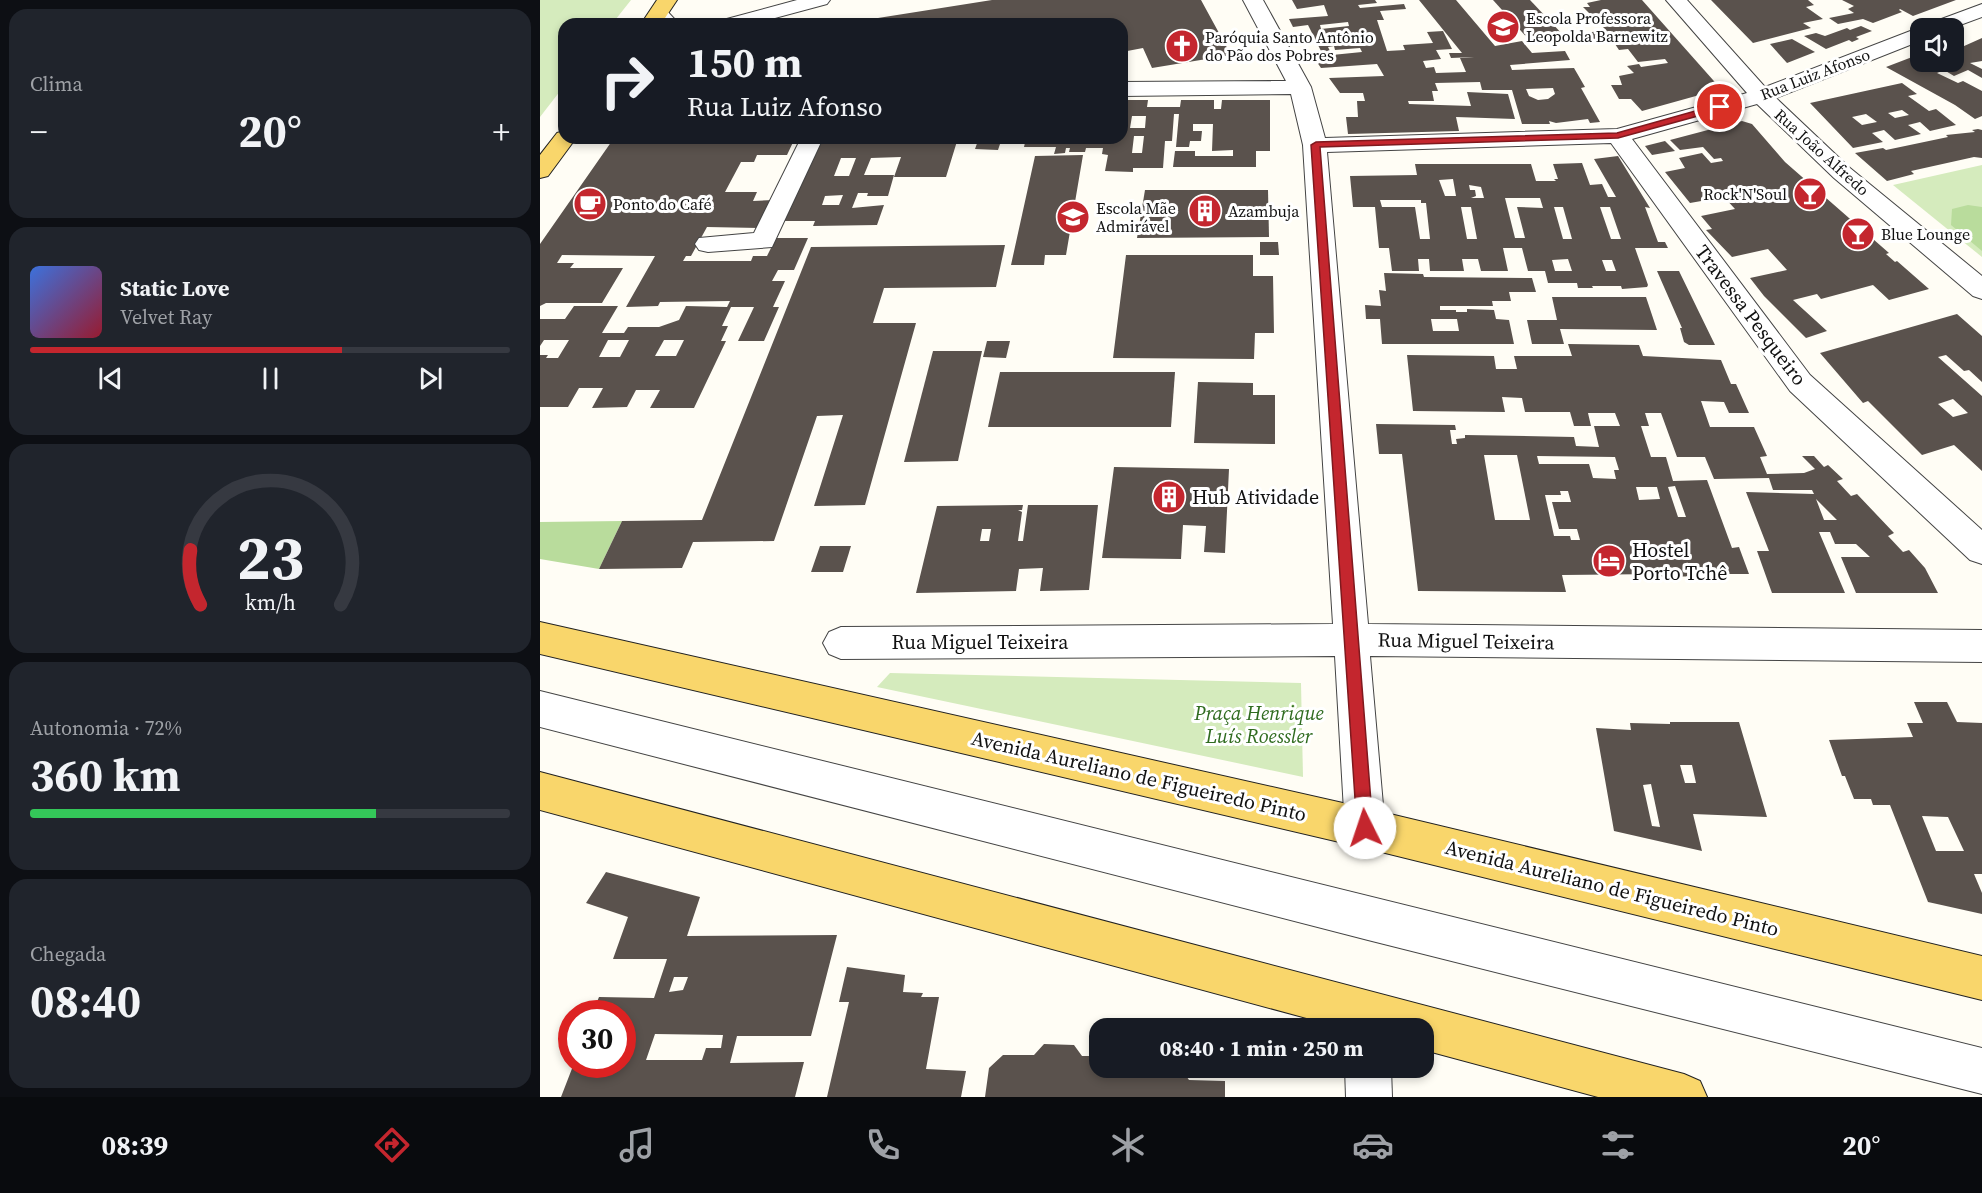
<!DOCTYPE html>
<html lang="pt">
<head>
<meta charset="utf-8">
<style>
	body { margin:0; font-family:"Source Serif 4",serif; background:#20242c; color:#f1f3f6; height:100vh; display:flex; flex-direction:column; font-size:22px; white-space:nowrap }
	* { box-sizing:border-box; margin:0 }
	p { font-size:20px; color:#9ea1a6 }
	.icon { flex:none; width:33px; height:33px; fill:none; stroke:currentColor; stroke-width:2; stroke-linecap:round; stroke-linejoin:round }
	.map { position:relative; flex:1; overflow:hidden }
	.details { display:flex; flex-direction:column; gap:9px; padding:9px; background:#0d0f14; width:540px }
	.details>* { flex:none }
	.banner { position:absolute; left:18px; top:18px; width:570px; height:126px; border-radius:18px; box-shadow:0 3px 9px #0003; background:#171b24; color:#f1f3f6; overflow:hidden }
	.tools { position:absolute; left:1370px; top:18px; display:grid; gap:12px }
	.tools a { display:grid; place-items:center; width:54px; height:54px; border-radius:12px; background:#171b24; box-shadow:0 3px 9px #0003; font-size:30px }
	.speed { position:absolute; left:18px; top:1000px; display:flex; gap:12px; font-size:30px; font-weight:700; text-align:center }
	.speed>* { display:grid; place-content:center; width:78px; height:78px; border-radius:50%; background:#171b24; box-shadow:0 3px 9px #0003; line-height:1 }
	.speed .limit { border:9px solid #d22; background:#fff; color:#111 }
	.pin { position:absolute; display:grid; place-items:center; width:51px; height:51px; color:#fff; margin:-26px; border:3px solid #fff; border-radius:50%; box-shadow:0 2px 6px #0007 }
	.me { position:absolute; width:66px; margin:-33px; rotate:356deg; stroke-linejoin:round; filter:drop-shadow(0 0 4px #0008) }
	.turn { display:flex; align-items:center; gap:21px; height:126px; padding:0 30px; font-size:27px }
	.turn .icon { width:78px; height:78px; stroke-width:2.5 }
	.turn b { display:block; font-size:42px; line-height:51px }
	.big { font-size:45px; font-weight:700; line-height:1.1 }
	.details .tile { flex:1; display:flex; flex-direction:column; justify-content:center; gap:9px; min-width:0; padding:0 21px; border-radius:18px; background:#20242c }
	.details .dial { align-items:center; gap:0 }
	.dial svg { height:156px; overflow:visible; fill:none; stroke:#363941; stroke-width:7; stroke-linecap:round; text-anchor:middle }
	.dial text { fill:#f1f3f6; stroke:none }
	.song { display:flex; align-items:center; gap:18px }
	.cover { width:72px; height:72px; border-radius:9px; background:linear-gradient(135deg,hsl(220 70% 55%),hsl(350 70% 35%)) }
	.played { height:6px; border-radius:3px; background:linear-gradient(90deg,#c4262e 65%,#363941 65%) }
	.keys { display:flex; justify-content:space-around; direction:ltr }
	.heat { display:flex; justify-content:space-between; align-items:center; font-size:33px; direction:ltr }
	.charge { height:9px; border-radius:4px; background:linear-gradient(90deg,#34c759 72%,#363941 0) }
	.trip { position:absolute; left:549px; top:1018px; width:345px; height:60px; border-radius:18px; background:#171b24; box-shadow:0 3px 9px #0003; font-weight:700; line-height:60px; text-align:center }
	.tabs { display:flex; height:96px; justify-content:space-around; align-items:center; background:#090b0e; color:#9ea1a6 }
	.tabs .icon { width:42px; height:42px }
	.tabs .on { color:#c4262e }
	.tabs b { font-size:27px; color:#f1f3f6 }
	main { display:flex; flex:1; min-height:0 }
	.map>svg:first-child { display:block }
</style>
</head>
<body>
<main>
<section class="details">
<div class="tile"><p>Clima</p>
<div class="heat"><a>−</a><b class="big">20°</b><a>+</a></div>
</div>
<div class="tile">
<div class="song"><i class="cover"></i><div><b>Static Love</b><p>Velvet Ray</p></div></div>
<div class="played"></div>
<div class="keys"><svg class="icon" aria-label="previous" viewBox="0 0 24 24"><path d="M18 5L8 12l10 7zM5 5v14"/></svg><svg class="icon" aria-label="pause" viewBox="0 0 24 24"><path d="M8 5v14M16 5v14"/></svg><svg class="icon" aria-label="next" viewBox="0 0 24 24"><path d="M6 5l10 7-10 7zM19 5v14"/></svg></div>
</div>
<div class="tile dial"><svg viewBox="0 0 100 80">
<path d="M14 69A42 42 0 1 1 86 69"/>
<path d="M14 69A42 42 0 0 1 9 41" stroke="#c4262e"/>
<text x="50" y="56" font-size="32" font-weight="700">23</text>
<text x="50" y="72" font-size="11">km/h</text>
</svg></div>
<div class="tile"><p>Autonomia · 72%</p><b class="big">360 km</b><div class="charge"></div></div>
<div class="tile"><p>Chegada</p><b class="big">08:40</b></div>
</section>
<div class="map">
<svg width="1442" height="1097" viewBox="0 0 1442 1097">
	<rect width="100%" height="100%" fill="#fffdf5"/>
	<g fill="#d5ebbd">
		<path d="M0 0H91L72 24H24V86L0 117Z"/>
		<path d="M1442 165V257L1353 185Z"/>
		<path d="M350 673 761 683 763 777 337 687Z"/>
	</g>
	<g fill="#b9dc9c">
		<path d="M1428 205 1442 207V251L1411 225 1412 209Z"/>
		<path d="M82 521 59 569 0 559V522Z"/>
	</g>
	<g fill="#5a524d" fill-rule="evenodd">
		<path d="M452 0H661L691 55 612 68 603 48 582 52V24H300Z"/>
		<path d="M752 0H835L837 3 818 5 820 8 864 4 866 9 840 11 844 20H837L847 51 865 50 863 45 893 43 887 32 903 31 912 49 896 50 901 59 883 61 886 68 894 67 896 73 926 72 920 58 934 57 911 58 909 53H922L879 0H916L955 46 982 41 992 53 1025 51 1030 60 970 65 972 70 1034 68 1045 87 1041 88 1060 122 1050 123 1048 119 1016 123 1009 121 1010 124H982L972 90H942L940 82 895 83 898 91H892L894 101H868L869 104 931 106 927 92 968 94 975 119 916 117 919 131 808 134 806 117H818L817 101H825L823 93H800L789 78 844 76 837 64 781 68 770 52 781 51 768 25 753 27 749 19 788 16 784 5 757 9ZM808 22 809 26 781 29 780 25ZM794 46 795 50 820 48 822 52 792 55 788 47ZM1013 88 1015 94 1008 99 998 100 989 96 986 89Z"/>
		<path d="M953 0H990L1025 37 992 43Z"/>
		<path d="M1061 0H1102L1181 89 1102 111 1091 99H1079L1071 85H1082L1079 76 1094 73 1087 66 1099 64 1101 67 1128 63 1125 59 1098 62 1088 49 1079 50 1073 41H1078L1070 31H1067L1075 41 1038 44 1031 35 1066 30 1043 7H1050L1047 3Z"/>
		<path d="M1171 0H1268L1274 5 1266 7 1283 19 1263 23 1271 28 1213 43Z"/>
		<path d="M1302 0H1416L1373 16 1360 9 1359 10 1362 12 1333 23 1323 19 1298 24 1289 18 1314 13 1308 9 1314 6Z"/>
		<path d="M1321 26 1332 31 1316 37 1319 39 1312 42 1309 40 1286 49 1264 36 1276 33 1285 36 1307 28 1310 30Z"/>
		<path d="M1442 38V61L1430 63 1442 69V78L1428 70 1414 76 1404 70 1397 73 1418 83 1423 81 1442 91V116L1435 119 1415 105 1346 67 1380 54V62H1413V51Z"/>
		<path d="M1252 39 1275 52 1247 63 1230 44Z"/>
		<path d="M1362 83 1377 94 1368 96 1389 111 1396 109 1416 125 1390 131 1380 122 1368 125 1381 134 1355 140 1344 130 1332 133 1343 142 1313 148 1270 103ZM1362 110 1369 115 1355 118 1348 113ZM1326 114 1337 122 1322 125 1312 117Z"/>
		<path d="M582 100H608L607 107H640L641 100H674V109H681L682 100H730V151H716V167H633L635 151H655V156H693V150L672 151 673 124H653V131H662L661 141H650L649 147H636L639 114H634L632 141H625L623 168H593V172L565 171 568 155 562 154 563 148H546L545 152H529L530 148H526L525 153 514 154 516 147H484L486 138H582ZM592 116H606L605 128H590ZM594 136H604L602 153H592Z"/>
		<path d="M1202 121 1212 124 1245 162 1349 253 1346 254 1355 262 1357 261 1389 289 1349 300 1333 285 1281 299 1277 294 1253 300 1287 331 1266 338 1224 296 1210 278 1247 270 1228 249 1192 257 1166 230 1172 229 1161 216 1195 209 1184 197 1150 203 1125 172 1145 168 1139 158 1162 153 1171 163 1183 161 1181 158 1174 159 1163 147 1140 150 1130 140Z"/>
		<path d="M1438 129 1442 130V158L1434 157 1371 171 1374 174 1347 181 1315 153 1343 148 1346 150 1408 137 1406 135 1435 132 1432 130Z"/>
		<path d="M74 138H214L212 142H219L221 138H255L247 155H217L214 162H201L185 192H217L213 201 233 200 219 228 167 227 151 256H146L143 261H211L213 256H227L236 238H268L254 270H238L232 281H245L233 307H239L224 341H198L214 307H191L182 326H188L181 341H186L154 408H110L120 390H96L87 407 52 408 63 388H39L28 407H0V355H8L6 358H18L29 340H4L0 346V319H25L34 306H78L62 333H84L88 327H119L139 320 146 306 187 307 190 301 120 302 118 306 86 307 115 256 22 255 17 263H34L30 268H83L62 303H6L0 306V244ZM68 340H89L80 357H59ZM124 340H144L136 356H115Z"/>
		<path d="M279 138H338L337 142 368 138H418L406 177H354L361 157 331 158 324 175H354L348 196H327L328 193H318L312 208 344 205 337 225 273 226 275 221H241ZM301 158H316L309 176H294ZM303 195 299 205H282L285 196Z"/>
		<path d="M439 138H462L458 150 435 149Z"/>
		<path d="M1125 141 1135 151 1112 155 1105 146Z"/>
		<path d="M543 155 526 255H505L504 265H471L495 156Z"/>
		<path d="M1078 156 1110 208 1105 207 1118 242H1125L1128 248H1095L1108 285 1107 287 1082 289 1081 286H1052L1053 288H1038L1037 283H1008L1005 271H988L982 248H963L968 271H941L938 259H922L924 271H890L889 259H878L879 271H852L849 248H839L835 207H813L810 176 877 175 875 164H991L996 181H1016L1014 179H1018L1013 164 1042 163 1050 185 1062 184 1068 197H1076L1054 159ZM913 179 916 196H905L899 180ZM929 185 941 187 944 198H931L936 196 935 190H930ZM965 198H1000L1003 208 977 207 985 238H975ZM840 200H881V203H886L890 239H880L875 207H842ZM921 207H931L937 239H927ZM1014 207H1023L1032 239H1023ZM1060 207H1070L1081 239H1071ZM1028 259 1032 271H1015L1012 260ZM1062 260H1072L1076 271H1066Z"/>
		<path d="M605 190H728L729 237 597 238Z"/>
		<path d="M720 242H738L739 255H720Z"/>
		<path d="M465 245 456 287 344 288 333 323H376L325 505 274 506 303 415 277 416 234 541 153 542 142 568 59 569 82 521 162 520 271 247Z"/>
		<path d="M586 255H713V276H733L734 333H715L714 359 573 358Z"/>
		<path d="M1117 271H1139L1175 345H1149L1144 342 1140 328H1142Z"/>
		<path d="M844 273 883 274 884 277 992 278 996 292H969L971 301H952L953 306H900V310H916V312H927V309L954 310 956 319 969 320 974 344H842L840 319H826L825 305 841 306 839 290 846 291ZM891 319H917L919 331H893Z"/>
		<path d="M1012 297H1106L1117 330 1020 329 1024 344H992L987 320H1017Z"/>
		<path d="M1417 314 1442 336V382L1429 370 1424 371 1406 355 1398 357 1442 396V471L1414 445 1382 455 1328 401 1323 403 1280 353ZM1413 399 1428 413 1413 417 1398 404Z"/>
		<path d="M447 341H470L466 358 443 357Z"/>
		<path d="M1028 344 1099 345 1103 356 1181 360 1191 384H1196L1209 413H1189L1184 402 1161 401 1170 427H1214L1227 456 1220 457 1227 474 1264 473 1275 469 1262 456H1274L1284 467 1288 465 1303 479 1297 481 1311 496 1317 494 1354 533 1348 536 1363 552 1369 550 1385 568 1398 593H1316L1301 557H1330L1316 544H1295L1290 532H1279L1305 593H1232L1217 551H1229L1206 492 1274 494 1272 490H1233L1229 478 1174 479 1165 457H1137L1121 413H1105L1109 426H1101L1111 457H1126L1133 481 1167 480 1192 548 1199 547 1209 574H1176L1175 568H1163L1165 576 1122 577 1121 574 1022 575 1026 592 878 591 862 454H839L836 424 915 425 916 430H910L912 444H917L916 439 925 438V435L1034 437 1036 446 1059 447 1054 426H1080L1075 413H1048L1051 426H1034L1030 412H985L982 398 962 397 965 412 873 411 867 355 954 356 956 369H977L974 356H1032ZM944 455H977L990 520H955ZM997 456 1075 457 1079 470H1074L1076 479 1053 478 1049 464H999ZM1135 486 1146 517H1138L1128 487ZM1096 487H1117L1120 499 1099 500ZM1020 491H1028L1031 502H1012L1019 529H1037L1040 540H1031L1030 536H1014L1005 495H1021ZM1276 499 1297 520H1284Z"/>
		<path d="M393 351H442L418 461 364 462Z"/>
		<path d="M460 372H635L631 427H448Z"/>
		<path d="M658 382 713 383V395H735V444L654 443Z"/>
		<path d="M574 467 689 469 685 553 664 552 666 526 643 525 641 559 562 558Z"/>
		<path d="M483 505 482 510H478L482 512 478 541H483L488 505H558L549 590 500 591 503 568 479 569 476 591 376 593 397 506ZM442 529H451L449 541H440Z"/>
		<path d="M280 546H311L303 572H271Z"/>
		<path d="M1374 702H1407L1417 722 1442 723V874H1434L1442 893V914L1388 902 1350 805H1333L1331 799H1314L1305 776H1302L1289 740 1373 737 1367 723H1383ZM1382 816 1408 817 1424 851H1396Z"/>
		<path d="M1130 722H1199L1227 817 1153 814 1162 851 1074 831 1056 728 1091 730 1090 723 1130 724ZM1140 765H1152L1156 783H1145ZM1111 784 1120 827 1112 826 1103 785Z"/>
		<path d="M66 872 160 897 147 936 297 935 271 1036H197L190 1063 264 1062 255 1097H21L33 1066 82 1065V1014H52L59 997 114 998 127 959H73L88 917 46 903ZM134 977H148L143 990 129 992ZM115 1034 183 1035 181 1048H166L162 1060H106Z"/>
		<path d="M307 967 365 975 363 992 383 993 381 997H399L386 1069 426 1071 421 1097H287L309 1002H299Z"/>
		<path d="M504 1044 534 1045 542 1056H560V1068L642 1070 649 1080 685 1081V1097H445L449 1068 463 1055H494Z"/>
	</g>
	<g fill="none" stroke-linecap="round" stroke-linejoin="round">
		<g stroke="#444" stroke-width="2">
			<g id="minor">
				<path d="M257 0H290L287 4 213 24H180L183 20Z"/>
				<path d="M703 0H723L771 87 785 138 1077 129 1207 93 1126 0H1147L1225 87 1373 30 1382 28H1380V41L1236 98 1310 168 1442 276V299L1433 296 1294 178 1217 104 1092 139 1270 375 1442 530V564L1430 560 1250 391 1071 143 787 152 828 624 1442 630V662L830 656 845 828 839 842 825 848 811 842 805 828 795 656 301 659 289 654 283 643 289 632 301 627 793 624 763 145 751 94 582 96V82L746 81Z"/>
				<path d="M1442 4V17L1412 28H1385L1388 24Z"/>
				<path d="M119 8 126 10 139 24H118L109 14 112 10Z"/>
				<path d="M261 138H283L232 247 168 252 159 250 155 244 159 238 214 233Z"/>
				<path d="M0 691 1442 1048V1094L828 940 0 727Z"/>
				<path d="M805 1068H851L852 1097H806Z"/>
			</g>
		</g>
		<g stroke="#222" stroke-width="2">
			<g id="major">
				<path d="M117 0H137L121 24H101Z"/>
				<path d="M24 131V138H36L8 176 0 178V155L17 133Z"/>
				<path d="M0 622 825 808 1442 956V1000L825 848 0 654Z"/>
				<path d="M0 772 1144 1074 1160 1081 1167 1097H1058L884 1050V1029H807L0 810Z"/>
			</g>
		</g>
		<use href="#minor" fill="#fff" fill-rule="evenodd"/>
		<use href="#major" fill="#f9d66b" fill-rule="evenodd"/>
	</g>
	<path fill="#c4262e" stroke="#7f191e" stroke-width="1.5" d="M1180 104 1184 107 1183 109 1078 138 780 147 833 828 831 834 825 836 819 834 817 828 771 145 776 142 1077 133Z"/>
	<defs>
		<g id="school-disc" transform="scale(1.725)"><circle r="9.5" fill="#c4262e" stroke="#fff"/><path d="M0-5L7-2L0 1L-7-2ZM-4 1L0 2.5L4 1V4Q0 6-4 4Z" fill="#fff"/></g>
		<g id="church-disc" transform="scale(1.725)"><circle r="9.5" fill="#c4262e" stroke="#fff"/><path d="M-1.2-6h2.4v3.5h3.3v2.4h-3.3V6h-2.4V-.1h-3.3v-2.4h3.3Z" fill="#fff"/></g>
		<g id="bar-disc" transform="scale(1.725)"><circle r="9.5" fill="#c4262e" stroke="#fff"/><path d="M-6-5H6L.8 .8V4.5H3.5V6h-7V4.5H-.8V.8Z" fill="#fff"/></g>
		<g id="cafe-disc" transform="scale(1.725)"><circle r="9.5" fill="#c4262e" stroke="#fff"/><path d="M-5.5-4.5H6V0H3Q3 3.5 0 3.5H-2.5Q-5.5 3.5-5.5 0ZM3-3.2v2h1.7v-2ZM-6 4.5H4V6H-6Z" fill="#fff"/></g>
		<g id="building-disc" transform="scale(1.725)"><circle r="9.5" fill="#c4262e" stroke="#fff"/><path d="M-4-6H4V6H1V3H-1V6H-4ZM-2.5-4.3h1.7v1.8h-1.7ZM.8-4.3h1.7v1.8H.8ZM-2.5-1h1.7V.8h-1.7ZM.8-1h1.7V.8H.8Z" fill="#fff"/></g>
		<g id="hotel-disc" transform="scale(1.725)"><circle r="9.5" fill="#c4262e" stroke="#fff"/><path d="M-6-4.5h1.5V1H6V5H4.5V3h-9V5H-6ZM-4 0a1.8 1.8 0 1 1 3.6 0ZM.5 0V-2.5h3Q6-2.5 6 0Z" fill="#fff"/></g>
	</defs>
	<g fill-rule="evenodd">
		<use href="#school-disc" x="963" y="27"/>
		<use href="#church-disc" x="642" y="46"/>
		<use href="#bar-disc" x="1270" y="194"/>
		<use href="#cafe-disc" x="50" y="204"/>
		<use href="#building-disc" x="665" y="211"/>
		<use href="#school-disc" x="533" y="217"/>
		<use href="#bar-disc" x="1318" y="234"/>
		<use href="#building-disc" x="629" y="497"/>
		<use href="#hotel-disc" x="1069" y="561"/>
	</g>
	<g text-anchor="middle" dominant-baseline="central" stroke-width="6" stroke-linejoin="round" paint-order="stroke">
		<g font-size="16" fill="#111" stroke="#fff" text-anchor="start">
			<text x="986" y="18">Escola Professora<tspan x="986" dy="18">Leopolda Barnewitz</tspan></text>
			<text x="665" y="37">Paróquia Santo Antônio<tspan x="665" dy="18">do Pão dos Pobres</tspan></text>
			<text x="1247" y="194" text-anchor="end">Rock'N'Soul</text>
			<text x="73" y="204">Ponto do Café</text>
			<text x="556" y="208">Escola Mãe<tspan x="556" dy="18">Admirável</tspan></text>
			<text x="688" y="211">Azambuja</text>
			<text x="1341" y="234">Blue Lounge</text>
		</g>
		<g font-size="16" fill="#111" stroke="#fff">
			<text transform="translate(1275 74) rotate(-21)">Rua Luiz Afonso</text>
			<text transform="translate(1282 152) rotate(42)">Rua João Alfredo</text>
		</g>
		<g font-size="20" fill="#111" stroke="#fff">
			<text transform="translate(1211 315) rotate(53)">Travessa Pesqueiro</text>
			<text transform="translate(926 641) rotate(1)">Rua Miguel Teixeira</text>
			<text x="440" y="642">Rua Miguel Teixeira</text>
			<text transform="translate(599 776) rotate(13)">Avenida Aureliano de Figueiredo Pinto</text>
			<text transform="translate(1072 888) rotate(14)">Avenida Aureliano de Figueiredo Pinto</text>
		</g>
		<g font-size="20" fill="#111" stroke="#fff" text-anchor="start">
			<text x="652" y="497">Hub Atividade</text>
			<text x="1092" y="550">Hostel<tspan x="1092" dy="23">Porto Tchê</tspan></text>
		</g>
		<g font-size="20" font-style="italic" fill="#2f6b1f" stroke="#fff">
			<text x="719" y="713">Praça Henrique<tspan x="719" dy="23">Luís Roessler</tspan></text>
		</g>
	</g>
</svg>
<div class="tools">
<a><svg class="icon" aria-label="sound" viewBox="0 0 24 24"><path d="M4 9h4l5-4v14l-5-4H4zM17 9q2 3 0 6"/></svg></a>
</div>
<div class="speed"><div class="limit">30</div></div>
<div class="pin" style="left:1180px;top:107px;background:#d93025"><svg class="icon" aria-label="arrive" viewBox="0 0 24 24"><path d="M6 21V4h12l-3 4 3 4H6"/></svg></div>
<svg class="me" style="left:825px;top:828px" viewBox="-20 -20 40 40"><circle r="19" fill="#fff"/><path d="M0-13L10 11 0 6-10 11z" fill="#c4262e"/></svg>
<div class="trip">08:40 · 1 min · 250 m</div>
<div class="banner">
<div class="turn"><svg class="icon" aria-label="right" viewBox="0 0 24 24"><path d="M7 20v-9h11M14 6l5 5-5 5"/></svg><div><b>150 m</b>Rua Luiz Afonso</div></div>
</div>
</div>
</main>
<nav class="tabs">
<b>08:39</b>
<svg class="icon on" aria-label="directions" viewBox="0 0 24 24"><path d="M12 3l9 9-9 9-9-9zM9 14v-3h6M13 9l2 2-2 2"/></svg>
<svg class="icon" aria-label="music" viewBox="0 0 24 24"><path d="M9 18V5l10-2v13"/><circle cx="6" cy="18" r="3"/><circle cx="16" cy="16" r="3"/></svg>
<svg class="icon" aria-label="phone" viewBox="0 0 24 24"><path d="M5 4h4l2 5-3 2q2 4 5 5l2-3 5 2v4C11 20 4 13 5 4z"/></svg>
<svg class="icon" aria-label="climate" viewBox="0 0 24 24"><path d="M12 3v18M4 7l16 10M4 17L20 7"/></svg>
<svg class="icon" aria-label="car" viewBox="0 0 24 24"><path d="M5 17H2v-5l4-1 3-4h7l3 4 3 1v5h-3M9 17h6M6 11h13"/><circle cx="7" cy="17" r="2"/><circle cx="17" cy="17" r="2"/></svg>
<svg class="icon" aria-label="filters" viewBox="0 0 24 24"><path d="M4 7h16M4 17h16"/><circle cx="9" cy="7" r="2"/><circle cx="15" cy="17" r="2"/></svg>
<b>20°</b>
</nav>
</body>
</html>
